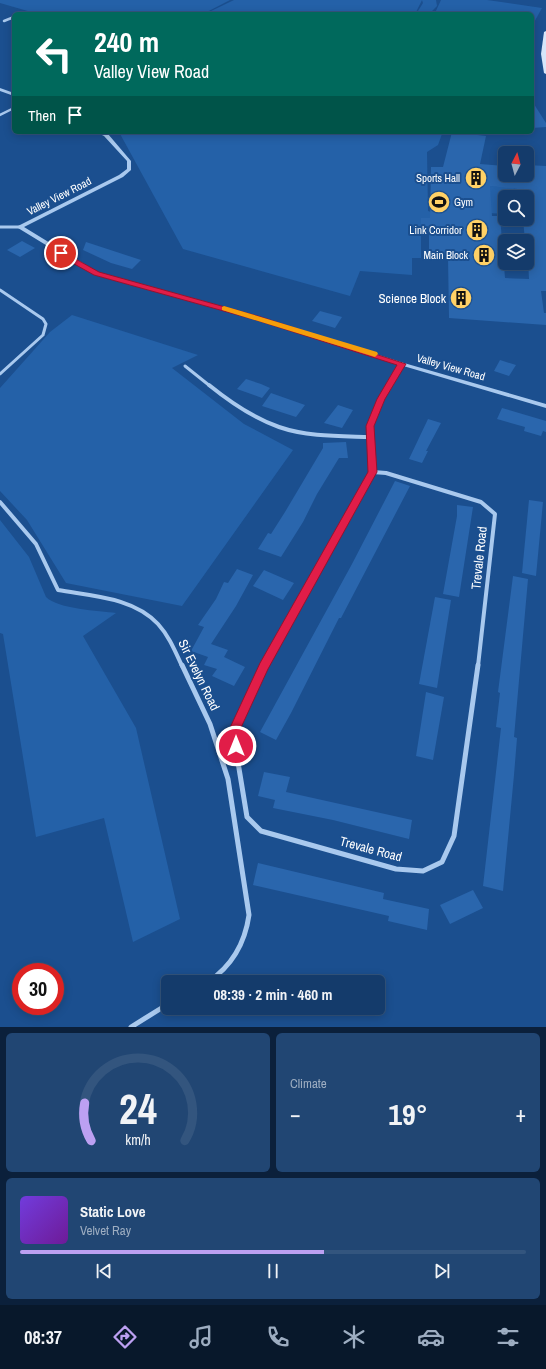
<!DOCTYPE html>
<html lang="en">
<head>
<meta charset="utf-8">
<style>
	body { margin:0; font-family:"Archivo Narrow",sans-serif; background:#214673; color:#f1f3f6; height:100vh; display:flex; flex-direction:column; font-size:15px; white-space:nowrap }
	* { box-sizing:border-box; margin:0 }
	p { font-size:13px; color:#9dadc1 }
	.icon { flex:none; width:22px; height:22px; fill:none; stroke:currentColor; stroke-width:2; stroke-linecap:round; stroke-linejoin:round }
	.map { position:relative; height:1027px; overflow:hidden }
	.details { display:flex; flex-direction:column; gap:6px; padding:6px; background:#0b203b; flex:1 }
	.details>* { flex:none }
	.banner { position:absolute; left:12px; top:12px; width:522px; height:122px; border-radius:6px; box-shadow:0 2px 10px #0003,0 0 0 1px #33557e; background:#00695c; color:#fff; overflow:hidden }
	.needle { width:26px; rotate:6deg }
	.buttons { position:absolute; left:498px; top:146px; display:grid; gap:8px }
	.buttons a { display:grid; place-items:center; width:36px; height:36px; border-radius:6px; background:#143b6b; box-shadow:0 2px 10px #0003,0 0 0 1px #33557e; font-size:20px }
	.speed { position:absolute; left:12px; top:963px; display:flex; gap:8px; font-size:20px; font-weight:700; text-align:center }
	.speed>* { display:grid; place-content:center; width:52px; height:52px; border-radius:50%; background:#143b6b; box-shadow:0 2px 10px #0003,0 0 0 1px #33557e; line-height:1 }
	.speed .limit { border:6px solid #d22; background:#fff; color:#111 }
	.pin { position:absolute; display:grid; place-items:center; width:34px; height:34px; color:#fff; margin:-17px; border:2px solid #fff; border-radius:50%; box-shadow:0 1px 4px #0007 }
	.me { position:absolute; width:44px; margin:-22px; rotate:0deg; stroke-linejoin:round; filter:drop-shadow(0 0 3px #0008) }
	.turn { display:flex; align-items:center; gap:14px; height:84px; padding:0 16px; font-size:18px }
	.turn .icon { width:52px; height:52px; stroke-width:2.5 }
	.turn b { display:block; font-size:28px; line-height:34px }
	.then { display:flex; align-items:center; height:38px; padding:0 16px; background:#0003; gap:8px; font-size:15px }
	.big { font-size:30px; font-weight:700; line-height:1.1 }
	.details .widget { flex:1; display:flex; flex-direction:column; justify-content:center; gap:6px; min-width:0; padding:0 14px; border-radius:6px; background:#214673 }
	.details .dial { align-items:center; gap:0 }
	.dial svg { height:104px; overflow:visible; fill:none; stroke:#33557e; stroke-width:7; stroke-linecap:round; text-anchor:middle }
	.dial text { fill:#f1f3f6; stroke:none }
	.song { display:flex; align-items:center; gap:12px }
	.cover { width:48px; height:48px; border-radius:6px; background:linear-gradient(135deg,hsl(260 70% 55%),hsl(280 70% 35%)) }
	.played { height:4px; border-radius:2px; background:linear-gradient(90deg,#bca0f2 60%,#33557e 60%) }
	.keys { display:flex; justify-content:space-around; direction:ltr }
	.heat { display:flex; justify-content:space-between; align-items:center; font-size:22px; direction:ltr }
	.details .tiles { flex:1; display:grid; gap:6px; grid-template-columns:1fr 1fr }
	.widget:last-child { grid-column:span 2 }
	.trip { position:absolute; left:161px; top:975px; width:224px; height:40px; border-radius:6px; background:#143b6b; box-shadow:0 2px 10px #0003,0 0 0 1px #33557e; font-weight:700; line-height:40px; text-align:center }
	.tabs { display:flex; height:64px; justify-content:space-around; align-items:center; background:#08182b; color:#9dadc1 }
	.tabs .icon { width:28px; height:28px }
	.tabs .current { color:#bca0f2 }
	.tabs b { font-size:18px; color:#f1f3f6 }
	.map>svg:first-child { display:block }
</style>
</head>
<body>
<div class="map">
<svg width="546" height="1027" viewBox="0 0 546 1027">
	<rect width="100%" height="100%" fill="#1b4f8f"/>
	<g fill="#2461a8">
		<path d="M0 0H230L203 14H38L0 3Z"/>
		<path d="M234 0H436L437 6 432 11 435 13 441 0H487L542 8 532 26V14H421L418 11 423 3 422 0 415 14H205Z"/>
		<path d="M119 132H447L442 134 438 145 427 152 428 211 431 212V218H421V258H412V275L360 271 350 296 183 249Z"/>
		<path d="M490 186 513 187 514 189 546 191 527 197H505V214L473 212Z"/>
		<path d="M72 315 198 355 172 368 244 424 293 450 182 606 66 583 27 520 0 491V388L50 332Z"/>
		<path d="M0 520 29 557 46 597C58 609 99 611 116 613L83 636 136 728 180 919 133 942 104 818 36 837 3 634 0 633Z"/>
	</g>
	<g fill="#2a66ad" fill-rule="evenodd">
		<path d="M532 101 546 123V127L532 128Z"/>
		<path d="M452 132 486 136 480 164 505 166V175H527V165L546 166V291H541L544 313H546V325L449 318 448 257 429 256V231L421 230V218H430L431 167H443ZM490 186 527 190V219H523L525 241H527L529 279 505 278 500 216H492Z"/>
		<path d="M22 241 35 248 20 257 7 250Z"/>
		<path d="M86 242 141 260 132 269 111 263 83 250Z"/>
		<path d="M320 311 342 317 335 328 312 321Z"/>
		<path d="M500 360 516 365 509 376 494 371Z"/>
		<path d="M246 379 261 384 270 388 262 398 237 389Z"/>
		<path d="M271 393 305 405 296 417 262 406Z"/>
		<path d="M338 405 353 410 342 428 324 423Z"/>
		<path d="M502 408 546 421V432L543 431 541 436 524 431 525 427 497 419Z"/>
		<path d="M428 419 441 423 426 451H428L422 463 409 459Z"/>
		<path d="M346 442 348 458H339L317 494 303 522 281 557 258 549 268 533 271 534 285 512 323 448V443Z"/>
		<path d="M395 481 410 486 341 618H339L291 713 276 740 260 732 352 564Z"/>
		<path d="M529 500 543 502 536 576 522 573Z"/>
		<path d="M457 505 473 507 459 597 443 594 457 516Z"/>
		<path d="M237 569 253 575 236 606 211 644 228 650 224 657 245 667 234 686 212 676 217 669 204 665 208 657 191 651 204 627 198 625 216 599 224 582 228 583Z"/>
		<path d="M264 570 294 583 283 600 253 586Z"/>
		<path d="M513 576 528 579 514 737 517 738 514 775 503 891 483 886 501 728 496 727 500 693 498 692Z"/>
		<path d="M435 597 451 600 437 688 419 684Z"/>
		<path d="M426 692 444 697 433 760 416 756Z"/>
		<path d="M264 772 290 777 286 792 412 820 409 839 333 820 273 808 275 800 258 796Z"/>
		<path d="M258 863 384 893 383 899 429 909 427 930 388 921 389 916 253 885Z"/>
		<path d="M473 890 483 908 450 924 440 905Z"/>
	</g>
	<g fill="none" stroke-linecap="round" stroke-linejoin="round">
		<g stroke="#a9c9ee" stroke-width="2.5">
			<path d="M4 21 14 17"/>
			<path d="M0 115 14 108"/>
		</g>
		<g stroke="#a9c9ee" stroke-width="3">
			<path d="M0 227H20"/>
			<path d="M0 290 43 319 46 324 43 335 0 374"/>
			<path d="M185 366 210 386"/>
			<path d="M389 386 402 364"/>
		</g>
		<g stroke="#a9c9ee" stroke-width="4">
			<path d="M209 385C230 402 253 418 279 427 308 437 340 436 370 437"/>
			<path d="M373 472 386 473 481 502 495 514 478 666"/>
			<path d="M373 472 370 426 381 399 390 385"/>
			<path d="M0 502 36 544 58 590C91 596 133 597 158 624 169 636 175 651 182 666"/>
			<path d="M264 666 373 472"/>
		</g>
		<g stroke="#a9c9ee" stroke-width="5">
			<path d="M182 665 210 724 228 779 249 915C245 943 232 966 208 982"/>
			<path d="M265 665 233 732 247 817 261 831 396 869 423 871 442 862 454 836 478 665"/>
			<path d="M131 1027 168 1004"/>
		</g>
		<g fill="#a9c9ee" fill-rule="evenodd">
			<path d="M0 88 14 93V96L0 91Z"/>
			<path d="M96 132H102L108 134 131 161V170L123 177 24 227 99 273 260 317 404 363 546 404V408L400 365 256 319 95 275 18 228V226L119 175 127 169V161L104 136Z"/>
		</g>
		<path fill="#d6e6fa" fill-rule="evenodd" d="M546 31V74L544 73 541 54 544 32Z"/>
	</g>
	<path fill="#e11d48" stroke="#92132f" d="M58 252H63L99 272 261 317 406 364 385 399 374 426 377 472 268 669 239 732 241 746 240 750 236 751 232 750 228 732 260 663 368 472 366 426 377 399 397 365 256 320 94 275 58 255Z"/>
	<path fill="#f59e0b" d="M224 306 377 352 378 354 375 357 372 356 222 310V307Z"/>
	<defs>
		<g id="building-disc" transform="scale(1.15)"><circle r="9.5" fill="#ffd166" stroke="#1b4f8f"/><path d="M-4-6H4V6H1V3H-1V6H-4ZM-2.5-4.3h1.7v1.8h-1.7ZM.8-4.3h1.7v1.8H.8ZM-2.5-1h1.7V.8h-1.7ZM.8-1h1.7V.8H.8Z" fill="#111"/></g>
		<g id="stadium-disc" transform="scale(1.15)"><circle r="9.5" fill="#ffd166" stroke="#1b4f8f"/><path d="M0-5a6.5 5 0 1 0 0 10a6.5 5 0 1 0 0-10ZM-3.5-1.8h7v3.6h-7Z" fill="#111"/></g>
	</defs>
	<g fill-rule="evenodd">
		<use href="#building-disc" x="476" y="178"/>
		<use href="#stadium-disc" x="439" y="202"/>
		<use href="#building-disc" x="477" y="230"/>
		<use href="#building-disc" x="484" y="255"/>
		<use href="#building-disc" x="461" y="298"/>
	</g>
	<g text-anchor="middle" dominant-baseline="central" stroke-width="4" stroke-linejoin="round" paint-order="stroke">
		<g font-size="11" fill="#fff" stroke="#1b4f8f" text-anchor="end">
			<text x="460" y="178">Sports Hall</text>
			<text x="454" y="202" text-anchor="start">Gym</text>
			<text x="462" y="230">Link Corridor</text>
			<text x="468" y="255">Main Block</text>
		</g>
		<g font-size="11" fill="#fff" stroke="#1b4f8f">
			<text transform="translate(59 196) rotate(-27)">Valley View Road</text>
			<text transform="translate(451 367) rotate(16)">Valley View Road</text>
		</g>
		<g font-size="13" fill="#fff" stroke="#1b4f8f" text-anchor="end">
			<text x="446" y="298">Science Block</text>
		</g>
		<g font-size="13" fill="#fff" stroke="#1b4f8f">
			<text transform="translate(479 558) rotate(-84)">Trevale Road</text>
			<text transform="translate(199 675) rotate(64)">Sir Evelyn Road</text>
			<text transform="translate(371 849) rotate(15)">Trevale Road</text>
		</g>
	</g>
</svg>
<div class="buttons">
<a><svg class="needle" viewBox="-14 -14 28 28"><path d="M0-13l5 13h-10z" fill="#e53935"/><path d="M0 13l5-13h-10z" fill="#9dadc1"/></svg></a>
<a><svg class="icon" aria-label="search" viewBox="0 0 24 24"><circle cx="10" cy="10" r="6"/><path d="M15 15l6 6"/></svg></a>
<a><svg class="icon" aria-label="layers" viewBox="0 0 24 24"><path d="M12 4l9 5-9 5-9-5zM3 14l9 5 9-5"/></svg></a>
</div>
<div class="speed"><div class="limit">30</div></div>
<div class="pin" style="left:61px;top:253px;background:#d93025"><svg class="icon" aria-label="arrive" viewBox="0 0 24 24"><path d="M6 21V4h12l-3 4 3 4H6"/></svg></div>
<svg class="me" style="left:236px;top:746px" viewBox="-20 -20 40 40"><circle r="17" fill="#e11d48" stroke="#fff" stroke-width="3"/><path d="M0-11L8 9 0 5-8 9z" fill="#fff"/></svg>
<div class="trip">08:39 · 2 min · 460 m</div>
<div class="banner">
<div class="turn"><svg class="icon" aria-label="left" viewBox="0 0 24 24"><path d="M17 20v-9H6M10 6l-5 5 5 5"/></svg><div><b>240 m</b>Valley View Road</div></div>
<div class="then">Then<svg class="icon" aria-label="arrive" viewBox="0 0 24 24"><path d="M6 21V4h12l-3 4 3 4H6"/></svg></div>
</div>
</div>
<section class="details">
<div class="tiles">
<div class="widget dial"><svg viewBox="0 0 100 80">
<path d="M14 69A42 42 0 1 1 86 69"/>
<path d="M14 69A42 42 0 0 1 9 40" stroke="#bca0f2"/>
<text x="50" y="56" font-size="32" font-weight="700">24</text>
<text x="50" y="72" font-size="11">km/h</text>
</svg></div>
<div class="widget"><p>Climate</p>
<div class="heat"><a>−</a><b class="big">19°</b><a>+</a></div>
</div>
<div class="widget">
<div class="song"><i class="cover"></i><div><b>Static Love</b><p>Velvet Ray</p></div></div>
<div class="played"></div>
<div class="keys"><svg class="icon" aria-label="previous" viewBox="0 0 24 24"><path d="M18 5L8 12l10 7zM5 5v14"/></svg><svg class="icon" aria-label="pause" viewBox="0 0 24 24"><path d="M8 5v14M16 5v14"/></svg><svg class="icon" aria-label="next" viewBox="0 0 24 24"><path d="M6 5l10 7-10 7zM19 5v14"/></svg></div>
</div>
</div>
</section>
<nav class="tabs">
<b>08:37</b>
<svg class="icon current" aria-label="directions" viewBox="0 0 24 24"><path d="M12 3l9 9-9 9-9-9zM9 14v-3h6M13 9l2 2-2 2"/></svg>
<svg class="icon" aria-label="music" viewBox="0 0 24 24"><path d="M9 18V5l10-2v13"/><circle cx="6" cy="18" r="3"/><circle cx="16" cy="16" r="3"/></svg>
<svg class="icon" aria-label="phone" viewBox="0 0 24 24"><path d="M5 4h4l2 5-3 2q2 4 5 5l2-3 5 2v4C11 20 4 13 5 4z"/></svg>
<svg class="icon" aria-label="climate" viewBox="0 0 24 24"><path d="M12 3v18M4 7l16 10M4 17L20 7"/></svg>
<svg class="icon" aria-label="car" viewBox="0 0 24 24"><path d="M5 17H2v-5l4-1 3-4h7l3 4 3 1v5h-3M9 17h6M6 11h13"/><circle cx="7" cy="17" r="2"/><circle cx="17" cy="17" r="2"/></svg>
<svg class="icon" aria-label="filters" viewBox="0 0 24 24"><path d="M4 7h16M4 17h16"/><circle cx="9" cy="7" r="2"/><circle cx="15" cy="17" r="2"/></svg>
</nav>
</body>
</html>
